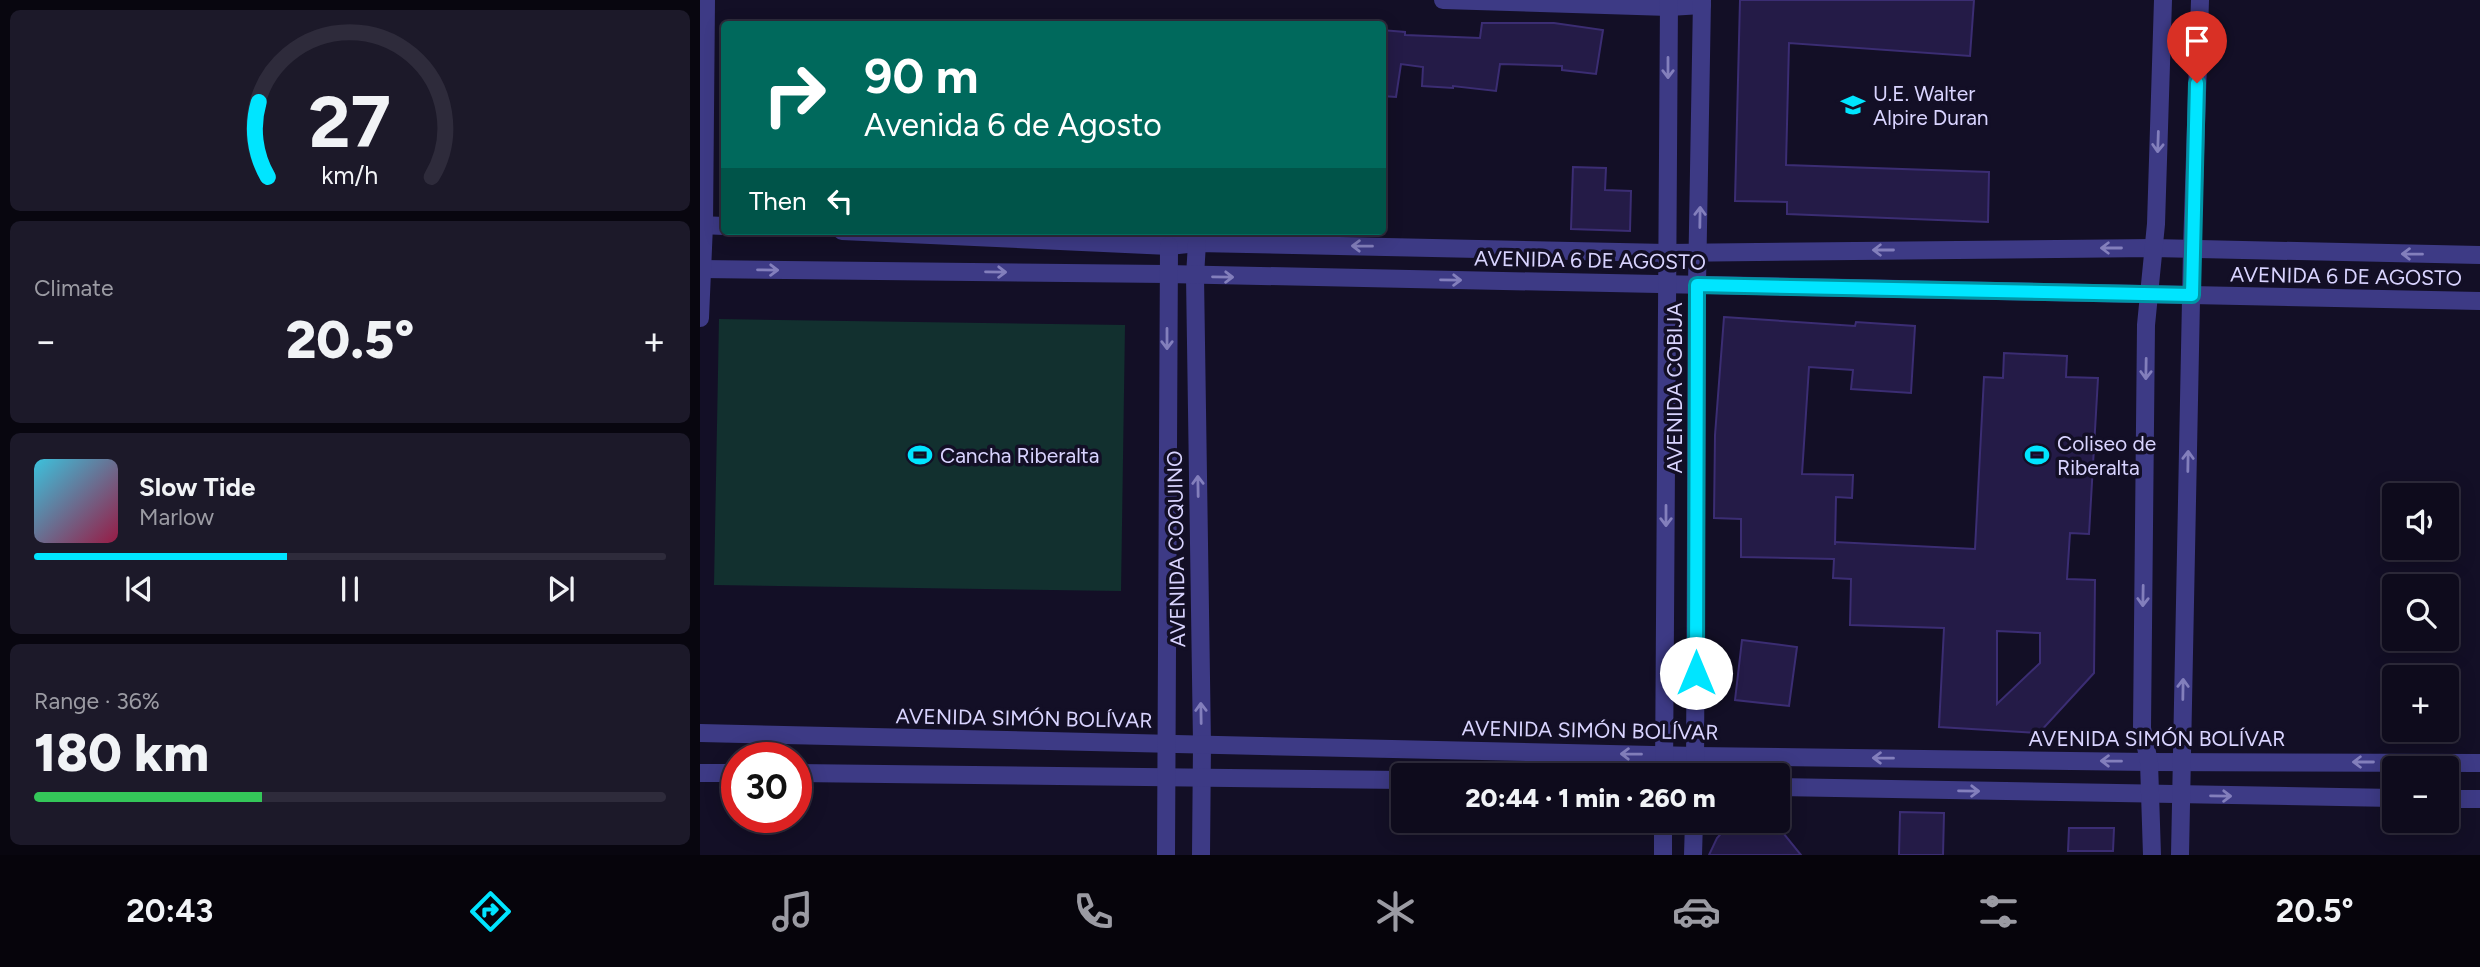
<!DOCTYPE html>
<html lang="en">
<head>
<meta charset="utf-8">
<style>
	body { margin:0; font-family:Figtree,sans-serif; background:#1c1929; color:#f1f3f6; height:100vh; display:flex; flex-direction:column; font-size:26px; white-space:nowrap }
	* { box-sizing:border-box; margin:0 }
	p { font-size:23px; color:#9b9ba3 }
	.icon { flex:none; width:38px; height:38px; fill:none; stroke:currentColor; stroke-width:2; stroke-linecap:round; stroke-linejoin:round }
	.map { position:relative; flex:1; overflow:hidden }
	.details { display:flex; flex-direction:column; gap:10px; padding:10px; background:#08060f; width:700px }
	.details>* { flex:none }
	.banner { position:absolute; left:21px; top:21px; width:665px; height:214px; border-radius:7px; box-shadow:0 4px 18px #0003,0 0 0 2px #2e2b3b; background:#00695c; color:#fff; overflow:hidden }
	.buttons { position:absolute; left:1682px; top:483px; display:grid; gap:14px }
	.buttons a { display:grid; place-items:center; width:77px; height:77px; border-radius:7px; background:#0e0b1c; box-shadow:0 4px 18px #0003,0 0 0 2px #2e2b3b; font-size:35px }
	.speed { position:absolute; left:21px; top:742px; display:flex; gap:14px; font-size:35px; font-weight:700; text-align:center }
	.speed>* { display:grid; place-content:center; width:91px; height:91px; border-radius:50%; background:#0e0b1c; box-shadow:0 4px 18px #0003,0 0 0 2px #2e2b3b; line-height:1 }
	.speed .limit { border:10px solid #d22; background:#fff; color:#111 }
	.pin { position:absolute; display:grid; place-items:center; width:60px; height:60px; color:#fff; margin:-72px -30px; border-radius:50% 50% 50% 0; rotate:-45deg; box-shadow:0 0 7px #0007 }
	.pin .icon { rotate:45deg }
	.me { position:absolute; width:77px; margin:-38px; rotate:0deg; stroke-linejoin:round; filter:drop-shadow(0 0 5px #0008) }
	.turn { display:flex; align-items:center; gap:24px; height:147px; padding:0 28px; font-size:32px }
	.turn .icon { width:91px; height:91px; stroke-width:2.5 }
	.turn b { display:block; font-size:49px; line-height:60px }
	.then { display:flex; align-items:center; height:66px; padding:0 28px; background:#0003; gap:14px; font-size:26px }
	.big { font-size:52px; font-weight:800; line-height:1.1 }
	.details .tile { flex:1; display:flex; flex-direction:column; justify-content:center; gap:10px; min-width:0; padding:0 24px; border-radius:10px; background:#1c1929 }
	.details .dial { align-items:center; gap:0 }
	.dial svg { height:182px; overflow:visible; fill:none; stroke:#2e2b3b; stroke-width:7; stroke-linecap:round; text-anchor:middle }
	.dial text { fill:#f1f3f6; stroke:none }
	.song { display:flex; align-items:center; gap:21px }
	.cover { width:84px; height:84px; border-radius:10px; background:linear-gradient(135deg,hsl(190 70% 55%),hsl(340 70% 35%)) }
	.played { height:7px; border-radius:4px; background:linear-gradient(90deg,#00e5ff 40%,#2e2b3b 40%) }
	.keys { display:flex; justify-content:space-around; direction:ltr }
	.heat { display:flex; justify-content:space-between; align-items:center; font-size:38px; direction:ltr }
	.charge { height:10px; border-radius:5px; background:linear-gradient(90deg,#34c759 36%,#2e2b3b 0) }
	.trip { position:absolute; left:691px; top:763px; width:399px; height:70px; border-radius:7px; background:#0e0b1c; box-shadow:0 4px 18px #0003,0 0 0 2px #2e2b3b; font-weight:800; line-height:70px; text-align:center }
	.menu { display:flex; height:112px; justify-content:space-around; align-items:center; background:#06040b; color:#9b9ba3 }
	.menu .icon { width:49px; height:49px }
	.menu .selected { color:#00e5ff }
	.menu b { font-size:32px; color:#f1f3f6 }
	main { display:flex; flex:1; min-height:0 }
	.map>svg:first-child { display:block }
</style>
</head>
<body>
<main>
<section class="details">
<div class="tile dial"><svg viewBox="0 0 100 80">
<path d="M14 69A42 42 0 1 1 86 69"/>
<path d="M14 69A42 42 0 0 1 10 36" stroke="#00e5ff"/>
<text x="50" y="56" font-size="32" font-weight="700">27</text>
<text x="50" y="72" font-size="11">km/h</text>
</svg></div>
<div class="tile"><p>Climate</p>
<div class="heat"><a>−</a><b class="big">20.5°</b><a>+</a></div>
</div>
<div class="tile">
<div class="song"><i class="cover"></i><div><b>Slow Tide</b><p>Marlow</p></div></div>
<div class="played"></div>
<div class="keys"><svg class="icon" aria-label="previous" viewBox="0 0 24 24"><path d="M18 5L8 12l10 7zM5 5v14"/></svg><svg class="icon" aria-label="pause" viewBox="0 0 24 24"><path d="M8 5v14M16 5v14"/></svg><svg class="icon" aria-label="next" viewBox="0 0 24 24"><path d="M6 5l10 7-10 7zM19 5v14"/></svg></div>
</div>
<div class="tile"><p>Range · 36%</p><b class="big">180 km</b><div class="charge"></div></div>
</section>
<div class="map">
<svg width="1780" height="855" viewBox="0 0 1780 855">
	<rect width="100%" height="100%" fill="#130f26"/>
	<path fill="#12302f" d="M19 319 425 325 421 591 14 585Z"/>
	<g fill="#241b47" stroke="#3b2d73" stroke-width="2" fill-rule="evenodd">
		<path d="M1040 0H1274L1270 56 1089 43 1086 165 1289 172 1288 222 1087 214V202L1035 201Z"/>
		<path d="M782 23H854L903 30 896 74 862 70V66L800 64 796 91 753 86V88L722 86 723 67 701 64 696 97 682 96V30L705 32V35L780 38Z"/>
		<path d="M873 167 906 168 905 190 931 191 930 231 871 229Z"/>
		<path d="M1024 317 1155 326 1156 322 1215 326 1211 393 1151 389 1153 370 1109 367 1102 474 1153 475 1152 498 1136 497 1135 545V542L1275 549 1284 377 1303 378 1304 353 1367 356 1366 377 1398 378 1389 534 1370 533 1367 579 1395 580 1394 673 1339 733 1239 727 1244 628 1150 625 1151 579 1133 578 1134 559 1041 557V519L1014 518 1015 435ZM1297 631 1340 633V663L1297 704Z"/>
		<path d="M1042 640 1097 647 1089 706 1035 700Z"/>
		<path d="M1200 812 1244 813 1243 855H1199Z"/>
		<path d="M1039 821H1067L1080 829 1101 855H1009L1017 838 1026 828Z"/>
		<path d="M1369 828H1414L1413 851H1368Z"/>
	</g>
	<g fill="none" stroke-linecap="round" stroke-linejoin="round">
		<g stroke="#3d3a85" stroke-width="18">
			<path d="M743 0 969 7 1002 5"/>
			<path d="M0 225 24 226"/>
			<path d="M142 231 469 246 497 243 967 253 1453 248 1780 255"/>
			<path d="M497 243 495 276 502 744 501 855"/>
			<path d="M0 269 467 274 1780 301"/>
			<path d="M0 318 4 225 6 0"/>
			<path d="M0 733 996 756 1449 762 1780 763"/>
			<path d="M0 773H37"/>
			<path d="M96 773 704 780"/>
			<path d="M964 775 969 0"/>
			<path d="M995 775 997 285 1002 0"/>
			<path d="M1078 787 1694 798"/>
			<path d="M1746 799H1780"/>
			<path d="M466 855 469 246"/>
			<path d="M963 855V821"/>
			<path d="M993 855 994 821"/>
			<path d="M1452 855 1449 762 1442 728 1446 325 1456 224 1463 0"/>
			<path d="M1480 855 1492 249 1500 0"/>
		</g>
	</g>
	<defs><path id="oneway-shaft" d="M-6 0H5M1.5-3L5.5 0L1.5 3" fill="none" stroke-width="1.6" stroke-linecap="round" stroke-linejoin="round" transform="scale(1.75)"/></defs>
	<g stroke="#837fbc">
		<use href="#oneway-shaft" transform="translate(968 68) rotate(90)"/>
		<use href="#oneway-shaft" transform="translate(1458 142) rotate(92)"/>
		<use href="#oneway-shaft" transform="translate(1000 217) rotate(-89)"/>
		<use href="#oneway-shaft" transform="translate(662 246) rotate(-179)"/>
		<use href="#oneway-shaft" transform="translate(1411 248) rotate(180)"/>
		<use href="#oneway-shaft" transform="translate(1183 250) rotate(180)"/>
		<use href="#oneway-shaft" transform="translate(1712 254) rotate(-179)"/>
		<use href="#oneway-shaft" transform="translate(68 270) rotate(1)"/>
		<use href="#oneway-shaft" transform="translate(296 272) rotate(1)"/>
		<use href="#oneway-shaft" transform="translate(523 277) rotate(1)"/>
		<use href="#oneway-shaft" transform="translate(751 280) rotate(1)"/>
		<use href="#oneway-shaft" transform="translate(467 339) rotate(90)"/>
		<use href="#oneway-shaft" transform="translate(1446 369) rotate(91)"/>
		<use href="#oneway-shaft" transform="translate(1488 461) rotate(-89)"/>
		<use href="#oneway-shaft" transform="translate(498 486) rotate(-91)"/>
		<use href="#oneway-shaft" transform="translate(966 516) rotate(90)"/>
		<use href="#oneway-shaft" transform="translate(1443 596) rotate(91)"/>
		<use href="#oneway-shaft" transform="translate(1483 689) rotate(-89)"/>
		<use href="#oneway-shaft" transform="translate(501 713) rotate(-91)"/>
		<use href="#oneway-shaft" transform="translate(931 754) rotate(-179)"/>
		<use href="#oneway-shaft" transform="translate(1183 758) rotate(-179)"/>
		<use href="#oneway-shaft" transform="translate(1411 761) rotate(-179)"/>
		<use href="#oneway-shaft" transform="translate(1663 762) rotate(-180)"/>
		<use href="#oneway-shaft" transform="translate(1269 791) rotate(1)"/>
		<use href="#oneway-shaft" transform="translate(1521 796) rotate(1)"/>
	</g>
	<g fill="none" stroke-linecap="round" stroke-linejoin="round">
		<g stroke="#0095a6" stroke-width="18">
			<path id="route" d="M996 673 997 285 1492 295 1497 83"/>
		</g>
		<use href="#route" stroke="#00e5ff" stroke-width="12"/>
	</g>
	<defs>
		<g id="school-bare" transform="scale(1.89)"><path d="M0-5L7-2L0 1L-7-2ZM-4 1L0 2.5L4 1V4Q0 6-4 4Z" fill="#00e5ff" stroke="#130f26" stroke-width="2.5" paint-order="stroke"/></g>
		<g id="stadium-bare" transform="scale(1.89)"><path d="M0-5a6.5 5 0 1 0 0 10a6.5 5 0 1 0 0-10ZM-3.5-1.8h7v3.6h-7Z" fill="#00e5ff" stroke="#130f26" stroke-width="2.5" paint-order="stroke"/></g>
	</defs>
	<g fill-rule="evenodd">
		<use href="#school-bare" x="1153" y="105"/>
		<use href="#stadium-bare" x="220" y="455"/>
		<use href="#stadium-bare" x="1337" y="455"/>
	</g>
	<g text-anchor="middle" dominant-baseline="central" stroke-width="7" stroke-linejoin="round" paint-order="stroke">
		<g font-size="21" fill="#d9d4ff" stroke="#130f26" text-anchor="start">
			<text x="1173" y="93">U.E. Walter<tspan x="1173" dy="24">Alpire Duran</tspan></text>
			<text x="1357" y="443">Coliseo de<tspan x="1357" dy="24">Riberalta</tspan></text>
			<text x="240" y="455">Cancha Riberalta</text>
		</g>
		<g font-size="21" fill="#d9d4ff" stroke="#130f26">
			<text transform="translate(890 260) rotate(1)">AVENIDA 6 DE AGOSTO</text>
			<text transform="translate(1646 276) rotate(1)">AVENIDA 6 DE AGOSTO</text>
			<text transform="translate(974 388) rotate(-90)">AVENIDA COBIJA</text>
			<text transform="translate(476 549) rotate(-91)">AVENIDA COQUINO</text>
			<text transform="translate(324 718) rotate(1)">AVENIDA SIMÓN BOLÍVAR</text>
			<text transform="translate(890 730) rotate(1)">AVENIDA SIMÓN BOLÍVAR</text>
			<text x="1457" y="738">AVENIDA SIMÓN BOLÍVAR</text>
		</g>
	</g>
</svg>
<div class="buttons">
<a><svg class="icon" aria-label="sound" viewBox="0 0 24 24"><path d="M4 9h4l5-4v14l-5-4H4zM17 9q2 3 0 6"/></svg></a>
<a><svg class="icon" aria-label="search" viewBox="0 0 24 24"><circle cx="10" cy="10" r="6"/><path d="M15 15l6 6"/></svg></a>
<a>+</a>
<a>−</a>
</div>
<div class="speed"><div class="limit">30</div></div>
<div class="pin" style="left:1497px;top:83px;background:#d93025"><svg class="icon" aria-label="arrive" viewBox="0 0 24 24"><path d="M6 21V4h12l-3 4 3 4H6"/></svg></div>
<svg class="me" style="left:996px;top:673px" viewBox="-20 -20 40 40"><circle r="19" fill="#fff"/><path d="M0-13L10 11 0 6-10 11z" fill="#00e5ff"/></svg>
<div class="trip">20:44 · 1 min · 260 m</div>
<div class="banner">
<div class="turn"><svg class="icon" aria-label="right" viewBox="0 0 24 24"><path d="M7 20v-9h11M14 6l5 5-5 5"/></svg><div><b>90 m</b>Avenida 6 de Agosto</div></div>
<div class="then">Then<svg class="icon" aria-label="left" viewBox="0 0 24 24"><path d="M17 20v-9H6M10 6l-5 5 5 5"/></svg></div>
</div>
</div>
</main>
<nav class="menu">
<b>20:43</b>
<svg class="icon selected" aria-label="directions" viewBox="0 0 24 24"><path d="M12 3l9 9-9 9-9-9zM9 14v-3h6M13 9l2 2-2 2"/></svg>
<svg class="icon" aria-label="music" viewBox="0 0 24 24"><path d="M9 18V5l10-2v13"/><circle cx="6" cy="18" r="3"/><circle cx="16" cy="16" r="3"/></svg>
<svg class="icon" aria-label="phone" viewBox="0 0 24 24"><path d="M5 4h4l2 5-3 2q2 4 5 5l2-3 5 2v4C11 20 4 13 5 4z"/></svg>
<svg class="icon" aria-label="climate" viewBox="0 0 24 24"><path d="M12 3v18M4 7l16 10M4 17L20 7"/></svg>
<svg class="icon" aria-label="car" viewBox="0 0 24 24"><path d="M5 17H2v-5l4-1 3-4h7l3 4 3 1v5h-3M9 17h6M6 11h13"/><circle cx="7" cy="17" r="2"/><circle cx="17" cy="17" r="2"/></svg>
<svg class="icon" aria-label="filters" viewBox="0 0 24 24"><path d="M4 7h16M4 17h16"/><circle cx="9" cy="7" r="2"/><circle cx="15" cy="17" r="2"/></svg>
<b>20.5°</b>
</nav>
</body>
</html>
